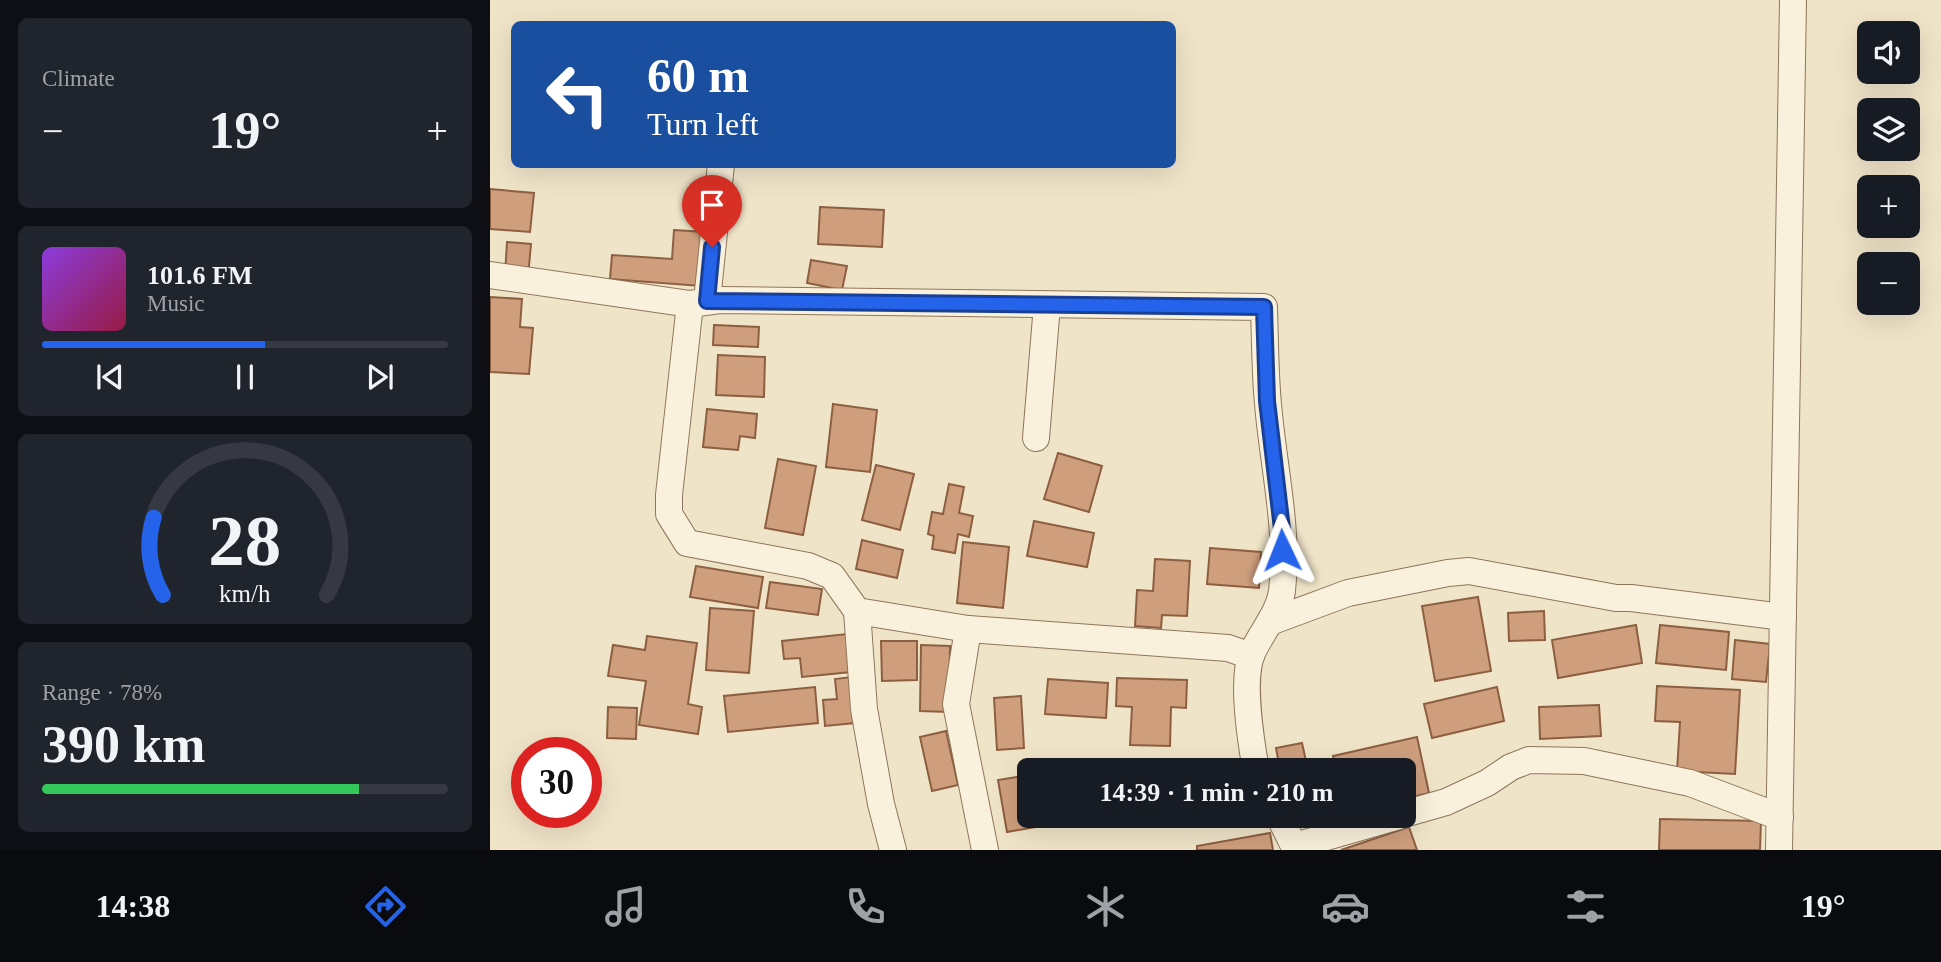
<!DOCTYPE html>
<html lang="en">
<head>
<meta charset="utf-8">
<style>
	body { margin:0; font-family:"Times New Roman",serif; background:#20242c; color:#f1f3f6; height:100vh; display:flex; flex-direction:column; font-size:26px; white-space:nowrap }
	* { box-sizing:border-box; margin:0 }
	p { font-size:23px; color:#9ea1a6 }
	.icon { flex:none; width:38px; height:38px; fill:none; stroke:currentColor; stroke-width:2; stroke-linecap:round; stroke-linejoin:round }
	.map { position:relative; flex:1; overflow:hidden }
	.panel { display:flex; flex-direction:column; gap:18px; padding:18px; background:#0d0f14; width:490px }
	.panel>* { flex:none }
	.top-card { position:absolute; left:21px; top:21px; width:665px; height:147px; border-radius:10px; box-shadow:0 7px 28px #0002; background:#1a4fa0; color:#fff; overflow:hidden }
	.buttons { position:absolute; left:1367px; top:21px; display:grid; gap:14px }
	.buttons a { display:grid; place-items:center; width:63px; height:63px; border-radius:10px; background:#171b24; box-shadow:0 7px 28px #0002; font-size:35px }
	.speed { position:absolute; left:21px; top:737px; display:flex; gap:14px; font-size:35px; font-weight:700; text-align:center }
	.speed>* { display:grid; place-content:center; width:91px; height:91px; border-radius:50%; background:#171b24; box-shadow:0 7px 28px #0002; line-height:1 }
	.speed .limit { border:10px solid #d22; background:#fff; color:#111 }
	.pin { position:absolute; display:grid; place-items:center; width:60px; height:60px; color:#fff; margin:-72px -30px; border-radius:50% 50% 50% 0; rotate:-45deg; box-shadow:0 0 7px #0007 }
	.pin .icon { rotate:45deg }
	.me { position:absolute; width:77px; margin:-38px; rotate:358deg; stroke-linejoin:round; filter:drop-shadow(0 0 5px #0008) }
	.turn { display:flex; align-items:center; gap:24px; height:147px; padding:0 21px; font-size:32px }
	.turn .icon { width:91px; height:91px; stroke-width:2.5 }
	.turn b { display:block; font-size:49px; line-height:60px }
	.big { font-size:52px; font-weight:800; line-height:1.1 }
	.panel .card { flex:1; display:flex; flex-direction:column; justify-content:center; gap:10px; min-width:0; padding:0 24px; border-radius:10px; background:#20242c }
	.panel .dial { align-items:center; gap:0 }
	.dial svg { height:182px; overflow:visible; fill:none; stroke:#363941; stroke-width:7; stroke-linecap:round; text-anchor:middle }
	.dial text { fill:#f1f3f6; stroke:none }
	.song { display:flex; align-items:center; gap:21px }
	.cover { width:84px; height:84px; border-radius:10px; background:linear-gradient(135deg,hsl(270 70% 55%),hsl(340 70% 35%)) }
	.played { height:7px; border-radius:4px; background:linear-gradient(90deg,#2563eb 55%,#363941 55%) }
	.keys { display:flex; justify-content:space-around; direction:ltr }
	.heat { display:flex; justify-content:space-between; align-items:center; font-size:38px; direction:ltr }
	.charge { height:10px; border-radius:5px; background:linear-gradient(90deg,#34c759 78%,#363941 0) }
	.trip { position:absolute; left:527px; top:758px; width:399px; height:70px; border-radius:10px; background:#171b24; box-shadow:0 7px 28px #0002; font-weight:800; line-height:70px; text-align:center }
	.tab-bar { display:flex; height:112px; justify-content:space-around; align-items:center; background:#090b0e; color:#9ea1a6 }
	.tab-bar .icon { width:49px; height:49px }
	.tab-bar .on { color:#2563eb }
	.tab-bar b { font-size:32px; color:#f1f3f6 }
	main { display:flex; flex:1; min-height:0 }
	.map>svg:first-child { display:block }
</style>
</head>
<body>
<main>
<section class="panel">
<div class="card"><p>Climate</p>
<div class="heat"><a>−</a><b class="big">19°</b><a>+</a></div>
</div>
<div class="card">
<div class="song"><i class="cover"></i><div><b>101.6 FM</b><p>Music</p></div></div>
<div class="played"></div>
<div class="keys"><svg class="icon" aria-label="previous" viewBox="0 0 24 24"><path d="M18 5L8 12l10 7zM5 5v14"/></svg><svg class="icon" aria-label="pause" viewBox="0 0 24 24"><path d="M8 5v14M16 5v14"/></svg><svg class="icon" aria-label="next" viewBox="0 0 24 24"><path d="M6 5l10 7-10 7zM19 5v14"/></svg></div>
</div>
<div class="card dial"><svg viewBox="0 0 100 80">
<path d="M14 69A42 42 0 1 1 86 69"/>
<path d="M14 69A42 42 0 0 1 10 35" stroke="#2563eb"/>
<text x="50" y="56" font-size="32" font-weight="700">28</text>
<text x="50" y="72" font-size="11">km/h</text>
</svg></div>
<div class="card"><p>Range · 78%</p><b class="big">390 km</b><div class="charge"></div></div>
</section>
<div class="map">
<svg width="1451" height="850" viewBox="0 0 1451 850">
	<rect width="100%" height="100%" fill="#f0e4c8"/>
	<g fill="#cf9f7d" stroke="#8d5f41" stroke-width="2">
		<path d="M0 189 44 193 40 232 0 229Z"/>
		<path d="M330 207 394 210 392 247 328 244Z"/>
		<path d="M184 230 215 232 211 286 120 279 122 255 182 259Z"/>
		<path d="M17 242 41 244 38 277 15 275Z"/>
		<path d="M321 260 357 266 352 290 317 283Z"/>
		<path d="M0 297 32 299 30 327 43 328 39 374 0 372Z"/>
		<path d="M224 325 269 327 268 347 223 345Z"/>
		<path d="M228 355 275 357 274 397 226 395Z"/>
		<path d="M343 404 387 410 380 472 336 467Z"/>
		<path d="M217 409 267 414 265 438 250 436 248 450 213 447Z"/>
		<path d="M568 453 612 466 599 512 554 499Z"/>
		<path d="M288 459 326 466 313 535 275 528Z"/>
		<path d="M386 465 424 474 410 530 372 520Z"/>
		<path d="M459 484 474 487 469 513 483 516 479 537 468 534 465 553 442 549 444 536 438 534 442 512 453 514Z"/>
		<path d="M544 521 604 533 597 567 537 556Z"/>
		<path d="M372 540 413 550 407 578 366 569Z"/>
		<path d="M473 542 519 547 513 608 467 603Z"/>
		<path d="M720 548 771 552 769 588 717 584Z"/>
		<path d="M665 559 700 561 697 616 672 615 671 628 645 626 647 590 663 591Z"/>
		<path d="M206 566 273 577 268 608 200 597Z"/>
		<path d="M280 582 332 589 328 615 276 608Z"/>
		<path d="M988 597 1001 671 945 681 932 606Z"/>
		<path d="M220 608 264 611 259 673 216 670Z"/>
		<path d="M1054 611 1055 640 1019 641 1018 613Z"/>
		<path d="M1146 625 1152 663 1068 678 1062 640Z"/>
		<path d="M1170 625 1239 632 1236 670 1166 663Z"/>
		<path d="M357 634 361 672 312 677 310 658 294 659 292 641Z"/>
		<path d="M157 636 207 643 198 704 212 707 208 734 149 725 156 681 118 676 123 645 155 650Z"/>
		<path d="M1245 640 1280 644 1276 682 1242 679Z"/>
		<path d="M391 641H427V680L392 681Z"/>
		<path d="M431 645 460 646 459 712 430 711Z"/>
		<path d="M361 677 365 723 335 726 333 700 347 699 345 679Z"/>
		<path d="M627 678 697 680 696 708 681 707 680 746 640 745 642 707 626 706Z"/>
		<path d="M558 679 618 683 616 718 555 714Z"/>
		<path d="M1167 686 1250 690 1245 774 1187 771 1190 722 1165 721Z"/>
		<path d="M325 687 328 723 238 732 234 696Z"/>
		<path d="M1007 687 1014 721 942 738 934 704Z"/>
		<path d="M531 696 534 748 507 750 504 698Z"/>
		<path d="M1109 705 1111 736 1050 739 1049 707Z"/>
		<path d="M118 707 147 708 146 739 117 738Z"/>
		<path d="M456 731 468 785 442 791 430 737Z"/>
		<path d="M927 737 939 793 914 799V770H847L843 756Z"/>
		<path d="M812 743 818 770H790L786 748Z"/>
		<path d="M608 763 609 770H569Z"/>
		<path d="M539 775V816H591L592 819 517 832 508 780Z"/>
		<path d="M662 816H722V819L663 821Z"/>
		<path d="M1170 819 1271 821 1270 850H1169Z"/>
		<path d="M919 827 927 850H851Z"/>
		<path d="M780 833 783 850H707V846Z"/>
	</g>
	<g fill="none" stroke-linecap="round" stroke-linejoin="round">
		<g stroke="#8d765c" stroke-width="28">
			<g id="minor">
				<path d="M0 275 200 304 230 300 774 307C775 339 775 372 778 404 783 465 799 529 792 591 789 613 771 633 762 653 751 679 761 742 766 770"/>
				<path d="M217 301 231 164"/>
				<path d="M200 304 179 495V514L197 543 318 566 342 576 367 611 478 629 738 648 761 656"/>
				<path d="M546 438 557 305"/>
				<path d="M367 611 374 709 391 804 403 850"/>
				<path d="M780 622 858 593 958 573 979 571 1126 598H1141L1293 617"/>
				<path d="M478 629 466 704 495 850"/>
				<path d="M914 814 956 802 997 783 1021 767 1039 760 1094 761 1200 783 1290 817"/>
				<path d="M789 816 806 850"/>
				<path d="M805 846 909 816"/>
				<path d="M1289 850 1303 0"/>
			</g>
		</g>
		<use href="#minor" stroke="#faf1dc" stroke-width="26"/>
	</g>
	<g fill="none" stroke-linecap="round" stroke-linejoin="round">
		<g stroke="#184099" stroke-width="18">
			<path id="route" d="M222 247 217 301 774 307 777 401 792 529V550"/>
		</g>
		<use href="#route" stroke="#2563eb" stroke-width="12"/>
	</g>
</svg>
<div class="buttons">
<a><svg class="icon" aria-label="sound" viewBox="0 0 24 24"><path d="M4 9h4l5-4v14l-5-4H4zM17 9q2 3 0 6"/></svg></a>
<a><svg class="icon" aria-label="layers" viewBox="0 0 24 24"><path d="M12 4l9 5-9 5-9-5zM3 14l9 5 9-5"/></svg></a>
<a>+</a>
<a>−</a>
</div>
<div class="speed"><div class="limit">30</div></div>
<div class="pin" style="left:222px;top:247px;background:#d93025"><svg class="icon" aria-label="arrive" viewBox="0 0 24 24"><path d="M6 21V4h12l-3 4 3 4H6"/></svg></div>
<svg class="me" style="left:792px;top:550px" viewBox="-20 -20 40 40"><path d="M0-17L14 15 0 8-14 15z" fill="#2563eb" stroke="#fff" stroke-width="4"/></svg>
<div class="trip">14:39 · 1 min · 210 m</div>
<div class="top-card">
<div class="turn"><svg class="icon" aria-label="left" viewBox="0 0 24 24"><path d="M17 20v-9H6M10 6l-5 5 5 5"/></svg><div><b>60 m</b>Turn left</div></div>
</div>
</div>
</main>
<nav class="tab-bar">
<b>14:38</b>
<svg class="icon on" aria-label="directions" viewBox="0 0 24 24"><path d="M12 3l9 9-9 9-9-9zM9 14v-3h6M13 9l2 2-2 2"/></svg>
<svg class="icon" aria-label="music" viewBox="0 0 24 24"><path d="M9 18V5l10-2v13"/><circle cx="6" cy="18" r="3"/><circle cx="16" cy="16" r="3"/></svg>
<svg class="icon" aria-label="phone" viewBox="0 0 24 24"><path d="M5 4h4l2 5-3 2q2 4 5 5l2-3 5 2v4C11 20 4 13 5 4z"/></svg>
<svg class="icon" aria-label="climate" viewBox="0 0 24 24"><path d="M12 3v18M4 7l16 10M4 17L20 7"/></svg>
<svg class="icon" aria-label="car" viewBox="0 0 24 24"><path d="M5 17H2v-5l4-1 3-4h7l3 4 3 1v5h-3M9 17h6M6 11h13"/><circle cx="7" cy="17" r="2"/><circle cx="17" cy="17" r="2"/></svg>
<svg class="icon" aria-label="filters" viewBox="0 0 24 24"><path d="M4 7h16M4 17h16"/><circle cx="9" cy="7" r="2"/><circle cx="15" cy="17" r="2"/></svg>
<b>19°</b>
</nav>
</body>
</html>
